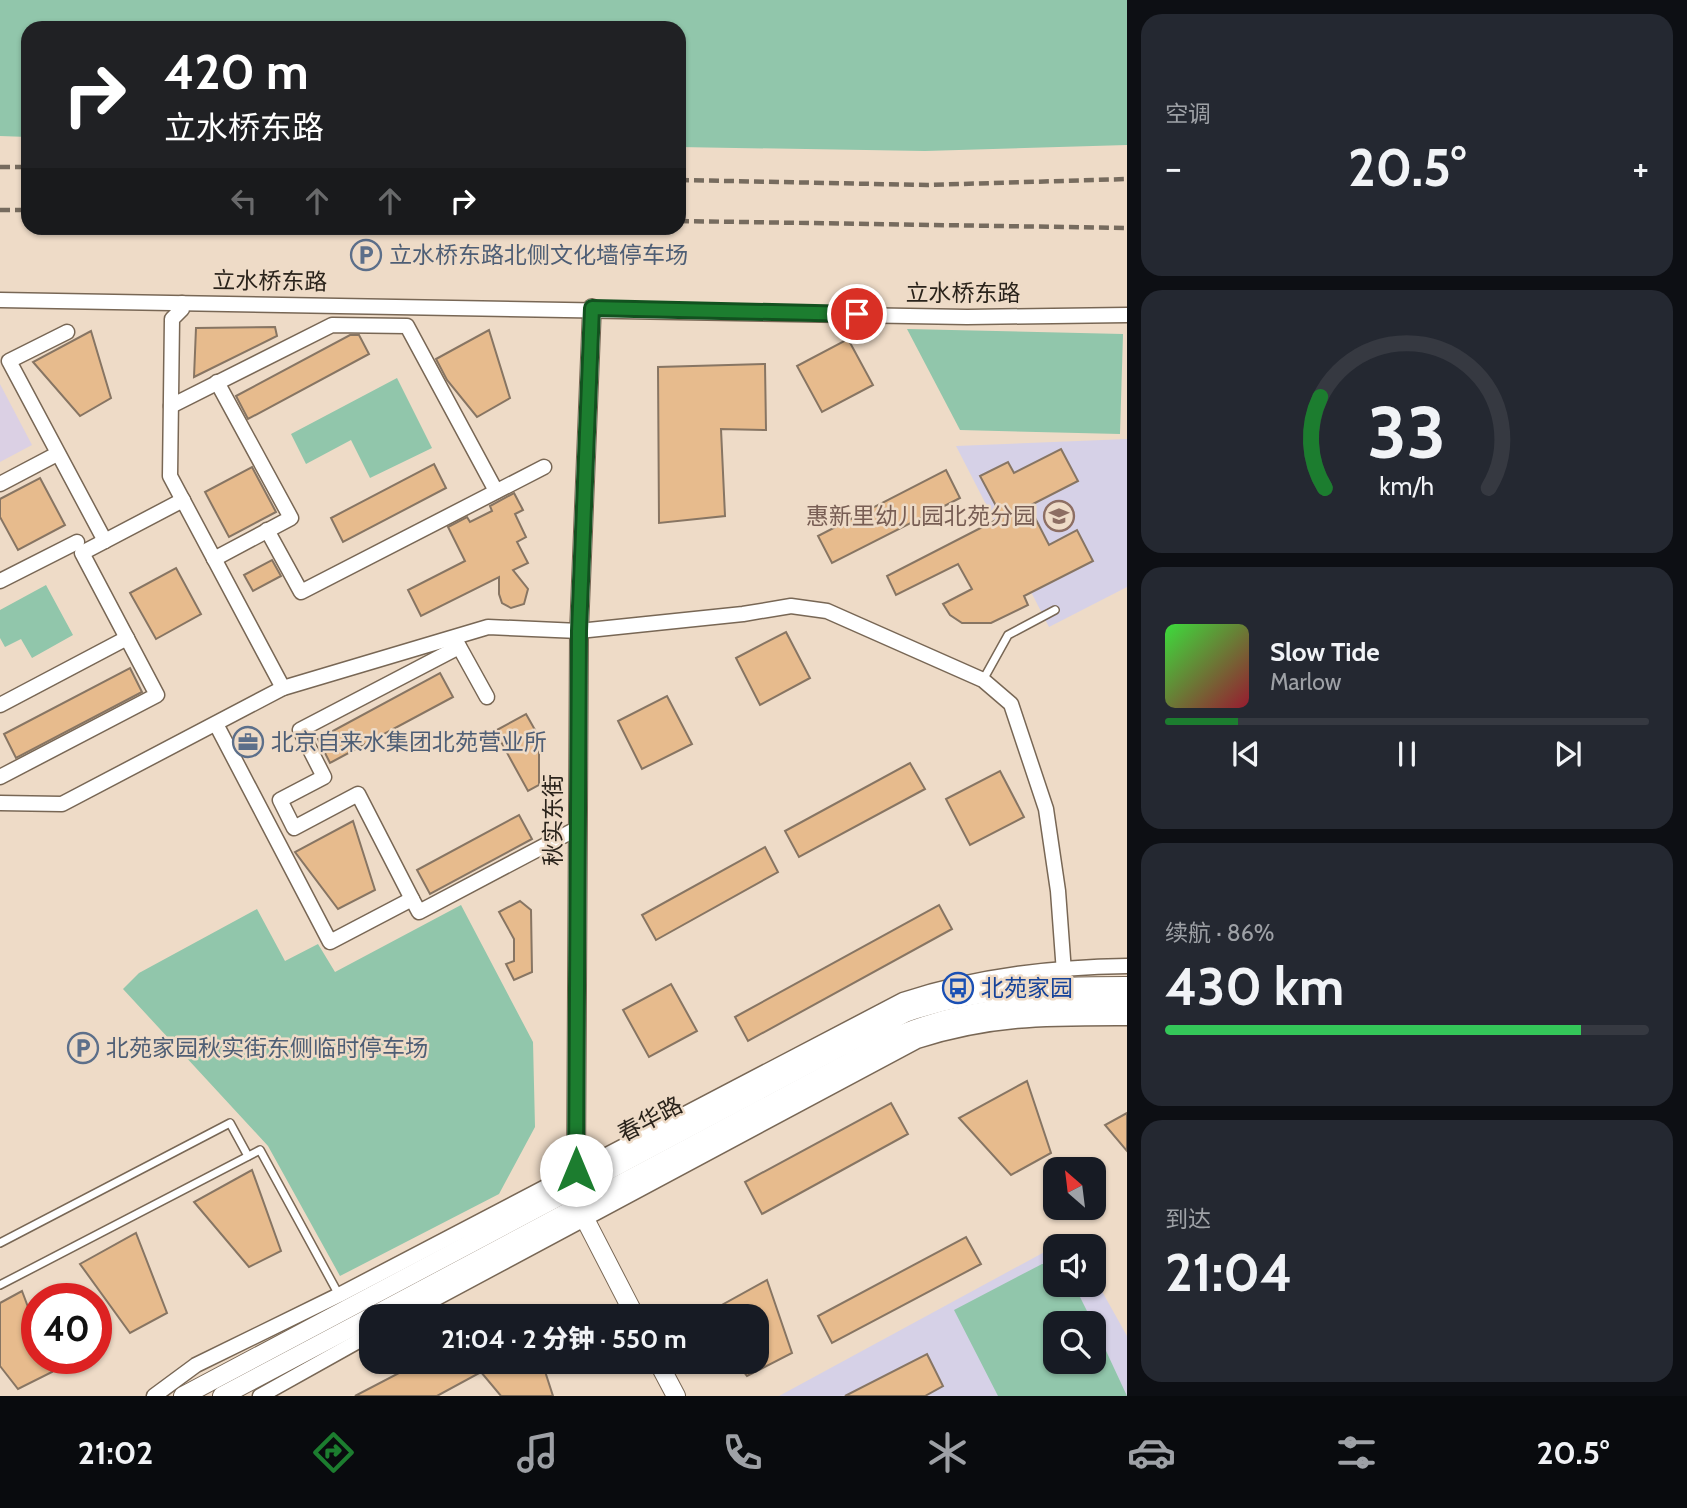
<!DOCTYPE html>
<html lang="zh">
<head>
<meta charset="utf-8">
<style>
	body { margin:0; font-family:Cabin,"Noto Sans SC",sans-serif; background:#242831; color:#f1f3f6; height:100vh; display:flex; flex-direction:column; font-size:26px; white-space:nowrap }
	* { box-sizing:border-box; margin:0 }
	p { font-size:23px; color:#9ea1a6 }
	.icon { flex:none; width:38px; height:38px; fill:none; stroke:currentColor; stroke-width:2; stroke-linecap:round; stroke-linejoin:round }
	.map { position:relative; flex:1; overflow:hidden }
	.side { display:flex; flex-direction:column; gap:14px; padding:14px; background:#0d0f14; width:560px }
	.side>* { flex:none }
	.banner { position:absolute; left:21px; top:21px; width:665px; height:214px; border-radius:21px; box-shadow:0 2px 5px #0004; background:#202124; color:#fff; overflow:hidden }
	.needle { width:46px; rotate:332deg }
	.buttons { position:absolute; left:1043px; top:1157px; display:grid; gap:14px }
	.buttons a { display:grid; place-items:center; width:63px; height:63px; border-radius:14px; background:#171b24; box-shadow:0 2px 5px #0004; font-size:35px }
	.speed { position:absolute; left:21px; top:1283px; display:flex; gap:14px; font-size:35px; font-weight:700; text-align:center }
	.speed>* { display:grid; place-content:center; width:91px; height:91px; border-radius:50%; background:#171b24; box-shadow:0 2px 5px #0004; line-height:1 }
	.speed .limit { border:10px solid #d22; background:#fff; color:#111 }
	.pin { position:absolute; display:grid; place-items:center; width:60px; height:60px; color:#fff; margin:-30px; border:4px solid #fff; border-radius:50%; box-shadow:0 2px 7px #0007 }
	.me { position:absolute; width:77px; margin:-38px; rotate:0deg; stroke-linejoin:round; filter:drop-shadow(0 0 5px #0008) }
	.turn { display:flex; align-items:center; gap:24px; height:147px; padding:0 28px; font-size:32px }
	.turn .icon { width:91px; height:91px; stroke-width:2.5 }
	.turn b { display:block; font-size:49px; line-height:60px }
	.lanes { display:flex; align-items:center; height:66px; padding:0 28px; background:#0003; justify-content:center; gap:35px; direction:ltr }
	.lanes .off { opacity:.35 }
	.big { font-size:52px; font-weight:800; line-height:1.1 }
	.side .widget { flex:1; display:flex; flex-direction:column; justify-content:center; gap:10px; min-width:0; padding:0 24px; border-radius:21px; background:#242831 }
	.side .dial { align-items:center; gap:0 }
	.dial svg { height:182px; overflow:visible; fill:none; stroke:#363941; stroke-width:7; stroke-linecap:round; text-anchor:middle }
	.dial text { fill:#f1f3f6; stroke:none }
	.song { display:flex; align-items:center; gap:21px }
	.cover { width:84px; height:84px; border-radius:10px; background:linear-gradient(135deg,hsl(120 70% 55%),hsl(350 70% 35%)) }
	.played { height:7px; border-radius:4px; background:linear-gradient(90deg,#1c7d2f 15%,#363941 15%) }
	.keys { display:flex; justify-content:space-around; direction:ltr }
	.heat { display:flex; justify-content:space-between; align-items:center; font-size:38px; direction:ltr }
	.charge { height:10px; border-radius:5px; background:linear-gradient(90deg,#34c759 86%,#363941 0) }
	.trip { position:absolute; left:359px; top:1304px; width:410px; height:70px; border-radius:21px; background:#171b24; box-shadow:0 2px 5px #0004; font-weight:800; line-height:70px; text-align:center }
	.menu { display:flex; height:112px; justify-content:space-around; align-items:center; background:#090b0e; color:#9ea1a6 }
	.menu .icon { width:49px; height:49px }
	.menu .on { color:#1c7d2f }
	.menu b { font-size:32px; color:#f1f3f6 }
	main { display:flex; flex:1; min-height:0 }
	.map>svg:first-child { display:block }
</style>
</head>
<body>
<main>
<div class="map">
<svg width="1127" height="1396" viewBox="0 0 1127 1396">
	<rect width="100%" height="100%" fill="#eedbc7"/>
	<path fill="#dbd0e4" d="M0 384 32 445 0 462Z"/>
	<g fill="#d6d1e7" fill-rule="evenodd">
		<path d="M1127 439V587L1049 627 956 446Z"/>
		<path d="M1072 1237 1077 1246H1055V1284H1094V1277L1127 1336V1396H779ZM1055 1323H1094V1362H1055Z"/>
	</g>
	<g fill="#91c6ab">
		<path d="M0 0H1127V145L925 151 679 147V28H28V137L0 136Z"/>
		<path d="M907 329 1123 334 1120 434 960 430Z"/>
		<path d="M397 378 432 448 370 478 351 440 306 464 291 434Z"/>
		<path d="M46 585 73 635 32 658 21 639 5 647 0 638V610Z"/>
		<path d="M461 905 533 1042 535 1127 499 1194 340 1276 268 1146 123 989 139 973 257 909 285 961 318 944 335 972Z"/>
		<path d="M1042 1264H1055V1284L1074 1285 1093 1323H1055V1362H1094V1325L1127 1396H998L954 1310Z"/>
	</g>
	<g fill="#e7bb8d" stroke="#877563" stroke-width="2">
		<path d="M275 327 277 336 194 377 196 328Z"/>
		<path d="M489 330 510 398 477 417 447 380 436 359Z"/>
		<path d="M91 331 111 398 80 416 33 362Z"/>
		<path d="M350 335H359L369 354 248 419 236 396Z"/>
		<path d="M848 339 873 385 822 412 797 366Z"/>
		<path d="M765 364 766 430 721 429 725 516 659 523 658 367Z"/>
		<path d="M1061 449 1078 481 1029 506 1049 545 1077 530 1093 561 1024 596 1028 605 991 623H962L950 615 943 604 972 589 958 564 896 595 887 576 1002 517 980 476 1008 462 1014 473Z"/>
		<path d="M434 464 446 488 343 542 331 518Z"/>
		<path d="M252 467 276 512 229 537 205 492Z"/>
		<path d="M946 470 960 498 832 563 818 536Z"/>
		<path d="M40 478 65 525 18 550 0 517V499Z"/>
		<path d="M514 493 523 510 515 514 526 537 517 542 528 563 513 570 528 589 524 604 511 608 502 603 499 594V577L421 616 408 590 465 561 448 527 467 517 470 522 492 511 490 506Z"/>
		<path d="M272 560 281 576 253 591 244 575Z"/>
		<path d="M176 568 201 614 156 639 130 593Z"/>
		<path d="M786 632 810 678 760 705 736 658Z"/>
		<path d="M130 668 142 692 16 758 4 734Z"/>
		<path d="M440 673 453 697 330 763 318 739Z"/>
		<path d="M667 696 692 744 642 769 618 721Z"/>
		<path d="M526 714 539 737V785L528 791 495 731Z"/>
		<path d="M910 763 925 789 799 857 785 831Z"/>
		<path d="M1000 771 1024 817 970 845 946 799Z"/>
		<path d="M519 815 532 839 430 894 417 870Z"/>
		<path d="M353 821 375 890 338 909 295 852Z"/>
		<path d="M765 847 778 872 656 940 642 915Z"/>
		<path d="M520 901 531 910 532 972 514 980 506 964 514 961V939L499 912Z"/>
		<path d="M939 905 952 929 748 1041 735 1017Z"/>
		<path d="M671 984 697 1031 649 1057 623 1010Z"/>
		<path d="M1027 1081 1051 1153 1011 1175 959 1118Z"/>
		<path d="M891 1103 908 1134 762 1214 745 1182Z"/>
		<path d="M1127 1113V1151L1105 1125Z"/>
		<path d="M252 1170 281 1251 249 1267 194 1202Z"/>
		<path d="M136 1233 167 1313 130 1333 80 1264Z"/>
		<path d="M966 1237 981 1264 832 1343 818 1316Z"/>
		<path d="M767 1280 792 1353 747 1376 736 1362H756V1316H702Z"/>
		<path d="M22 1291 37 1331V1358H47L52 1372 18 1389 0 1366V1303Z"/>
		<path d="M927 1354 943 1386 925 1396H845Z"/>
		<path d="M420 1362H542L553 1396H501L481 1372 437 1396H355Z"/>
	</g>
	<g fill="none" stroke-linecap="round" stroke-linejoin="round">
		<g stroke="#786755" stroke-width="10">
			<g id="service">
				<path d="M983 680 1008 635 1055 610"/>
				<path d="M0 1243 230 1123 248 1156"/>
				<path d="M0 1285 260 1150 339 1295"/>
			</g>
		</g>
		<g stroke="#786755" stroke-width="17">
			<g id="minor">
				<path d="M0 300 967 317 1127 315"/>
				<path d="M182 303V309L172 319 170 476 283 688"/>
				<path d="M67 332 9 361 105 541"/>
				<path d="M171 406 332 325 407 326 496 491"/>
				<path d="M0 484 57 454"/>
				<path d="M267 530 301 592 544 467"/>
				<path d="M214 559 291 518 217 382"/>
				<path d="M0 581 77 542"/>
				<path d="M456 641 487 697"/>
				<path d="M0 705 127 638"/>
				<path d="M216 724 330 942 412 899 419 912 578 828"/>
				<path d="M0 777 157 695 82 553 183 500"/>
				<path d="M0 803 62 804 283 688 488 627 579 631 743 614 791 606 827 611 983 680 1011 704 1046 809 1058 891 1065 986"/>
				<path d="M412 899 358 794 294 828 280 800 324 777 300 730 459 647"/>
				<path d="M403 1316 917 1041C992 1017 1049 1018 1127 1018"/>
				<path d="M154 1396 196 1365 339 1295 903 1000C976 976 1051 967 1127 966"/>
				<path d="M260 1396 371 1334"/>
			</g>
		</g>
		<g stroke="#786755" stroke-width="20">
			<g id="tertiary">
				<path d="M592 308 579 631 576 1170 570 1190 635 1316"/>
				<path d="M373 1316 902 1034C975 1004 1049 1003 1127 1003"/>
				<path d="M658 1362 676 1396"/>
				<path d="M183 1396 905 1013C978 987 1050 986 1127 986"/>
				<path d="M222 1396 371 1317"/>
			</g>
		</g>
		<use href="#service" stroke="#fff" stroke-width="7"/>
		<use href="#minor" stroke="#fff" stroke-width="14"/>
		<use href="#tertiary" stroke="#fff" stroke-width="18"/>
		<g stroke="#766b5e" stroke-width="4.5" stroke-dasharray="10 5" stroke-linecap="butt">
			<path d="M0 167H28"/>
			<path d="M679 180 927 185 1127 179"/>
			<path d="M0 210H28"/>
			<path d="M679 221 1127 228"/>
		</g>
	</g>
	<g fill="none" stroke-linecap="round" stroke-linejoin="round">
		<g stroke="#12511f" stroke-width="18">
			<path id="route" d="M576 1170 579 631 592 308 857 314"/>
		</g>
		<use href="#route" stroke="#1c7d2f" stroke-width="12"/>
	</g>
	<defs>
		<g id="parking-ring" transform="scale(1.575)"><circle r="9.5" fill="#eedbc7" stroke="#5c6f8a" stroke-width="1.5"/><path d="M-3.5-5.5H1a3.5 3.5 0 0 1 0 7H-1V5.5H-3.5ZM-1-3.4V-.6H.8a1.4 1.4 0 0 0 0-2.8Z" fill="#5c6f8a"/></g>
		<g id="school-ring" transform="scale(1.575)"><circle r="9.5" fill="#eedbc7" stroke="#8d6e63" stroke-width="1.5"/><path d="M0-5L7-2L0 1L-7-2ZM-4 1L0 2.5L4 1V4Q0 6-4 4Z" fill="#8d6e63"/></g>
		<g id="office-ring" transform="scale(1.575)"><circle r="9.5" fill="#eedbc7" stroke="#5c6f8a" stroke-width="1.5"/><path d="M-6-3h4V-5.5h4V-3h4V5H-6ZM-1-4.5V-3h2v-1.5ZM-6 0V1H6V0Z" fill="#5c6f8a"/></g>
		<g id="bus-ring" transform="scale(1.575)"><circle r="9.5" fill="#eedbc7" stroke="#1a4fb4" stroke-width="1.5"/><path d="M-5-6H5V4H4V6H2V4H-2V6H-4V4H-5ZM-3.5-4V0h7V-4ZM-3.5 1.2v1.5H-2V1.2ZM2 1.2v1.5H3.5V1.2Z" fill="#1a4fb4"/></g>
	</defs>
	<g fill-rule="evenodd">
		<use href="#parking-ring" x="366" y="255"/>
		<use href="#school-ring" x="1059" y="516"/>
		<use href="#office-ring" x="248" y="742"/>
		<use href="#bus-ring" x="958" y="988"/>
		<use href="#parking-ring" x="83" y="1048"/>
	</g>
	<g text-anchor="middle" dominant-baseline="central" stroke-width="5" stroke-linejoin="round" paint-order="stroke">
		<g font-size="23" fill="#4e5e75" stroke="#eedbc7" text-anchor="start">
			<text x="389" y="255">立水桥东路北侧文化墙停车场</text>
			<text x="271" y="742">北京自来水集团北苑营业所</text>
			<text x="106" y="1048">北苑家园秋实街东侧临时停车场</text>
		</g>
		<g font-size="23" fill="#2a231b" stroke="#eedbc7">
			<text transform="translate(270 281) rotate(1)">立水桥东路</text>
			<text x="963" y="293">立水桥东路</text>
			<text transform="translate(553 820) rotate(-90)">秋实东街</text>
			<text transform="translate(650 1119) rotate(-28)">春华路</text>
		</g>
		<g font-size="23" fill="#785e54" stroke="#eedbc7" text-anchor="end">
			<text x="1036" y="516">惠新里幼儿园北苑分园</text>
		</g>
		<g font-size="23" fill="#164399" stroke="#eedbc7" text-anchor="start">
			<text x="981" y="988">北苑家园</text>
		</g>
	</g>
</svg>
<div class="buttons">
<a><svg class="needle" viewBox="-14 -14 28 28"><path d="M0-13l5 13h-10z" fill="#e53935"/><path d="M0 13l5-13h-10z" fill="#9ea1a6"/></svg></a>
<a><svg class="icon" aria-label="sound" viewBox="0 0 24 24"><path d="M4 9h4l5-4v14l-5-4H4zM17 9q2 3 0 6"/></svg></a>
<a><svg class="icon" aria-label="search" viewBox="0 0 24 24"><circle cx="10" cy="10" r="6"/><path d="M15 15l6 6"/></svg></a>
</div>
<div class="speed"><div class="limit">40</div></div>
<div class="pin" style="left:857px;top:314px;background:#d93025"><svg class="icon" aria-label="arrive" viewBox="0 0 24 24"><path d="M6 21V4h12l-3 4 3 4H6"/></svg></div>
<svg class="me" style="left:576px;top:1170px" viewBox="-20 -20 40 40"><circle r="19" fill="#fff"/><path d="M0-13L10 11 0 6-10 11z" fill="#1c7d2f"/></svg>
<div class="trip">21:04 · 2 分钟 · 550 m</div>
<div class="banner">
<div class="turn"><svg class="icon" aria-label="right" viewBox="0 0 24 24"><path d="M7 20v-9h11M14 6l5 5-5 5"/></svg><div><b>420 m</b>立水桥东路</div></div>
<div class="lanes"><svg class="icon off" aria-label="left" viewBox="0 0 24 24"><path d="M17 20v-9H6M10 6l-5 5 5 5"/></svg><svg class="icon off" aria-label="ahead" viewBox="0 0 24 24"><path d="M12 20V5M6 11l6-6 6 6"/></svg><svg class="icon off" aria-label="ahead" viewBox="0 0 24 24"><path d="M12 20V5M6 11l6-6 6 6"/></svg><svg class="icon" aria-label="right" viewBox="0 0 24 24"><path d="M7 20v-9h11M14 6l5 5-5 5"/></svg></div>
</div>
</div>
<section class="side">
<div class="widget"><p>空调</p>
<div class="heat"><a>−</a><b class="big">20.5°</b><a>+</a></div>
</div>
<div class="widget dial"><svg viewBox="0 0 100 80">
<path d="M14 69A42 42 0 1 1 86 69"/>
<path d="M14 69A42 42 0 0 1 12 29" stroke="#1c7d2f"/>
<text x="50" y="56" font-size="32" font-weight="700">33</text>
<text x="50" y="72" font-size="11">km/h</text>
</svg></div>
<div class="widget">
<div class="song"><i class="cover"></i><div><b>Slow Tide</b><p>Marlow</p></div></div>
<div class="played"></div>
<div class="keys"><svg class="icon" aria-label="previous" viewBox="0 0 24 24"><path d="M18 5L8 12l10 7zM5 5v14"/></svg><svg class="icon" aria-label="pause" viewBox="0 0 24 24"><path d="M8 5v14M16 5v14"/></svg><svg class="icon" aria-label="next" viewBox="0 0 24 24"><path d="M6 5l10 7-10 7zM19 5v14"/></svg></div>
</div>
<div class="widget"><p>续航 · 86%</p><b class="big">430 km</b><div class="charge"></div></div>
<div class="widget"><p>到达</p><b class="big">21:04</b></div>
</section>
</main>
<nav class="menu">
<b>21:02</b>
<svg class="icon on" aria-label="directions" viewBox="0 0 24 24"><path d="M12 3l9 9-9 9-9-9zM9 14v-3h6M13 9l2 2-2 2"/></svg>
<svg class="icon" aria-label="music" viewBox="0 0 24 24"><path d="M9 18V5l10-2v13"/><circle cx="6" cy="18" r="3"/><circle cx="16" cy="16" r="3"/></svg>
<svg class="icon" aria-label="phone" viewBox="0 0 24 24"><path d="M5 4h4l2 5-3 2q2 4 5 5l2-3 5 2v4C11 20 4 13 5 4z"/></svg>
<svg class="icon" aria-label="climate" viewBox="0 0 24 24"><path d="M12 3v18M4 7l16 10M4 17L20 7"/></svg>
<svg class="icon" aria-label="car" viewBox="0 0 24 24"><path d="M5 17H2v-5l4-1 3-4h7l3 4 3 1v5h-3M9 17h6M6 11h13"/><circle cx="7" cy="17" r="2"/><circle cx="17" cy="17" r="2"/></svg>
<svg class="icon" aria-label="filters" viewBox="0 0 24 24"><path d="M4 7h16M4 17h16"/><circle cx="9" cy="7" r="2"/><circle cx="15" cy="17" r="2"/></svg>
<b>20.5°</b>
</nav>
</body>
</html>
